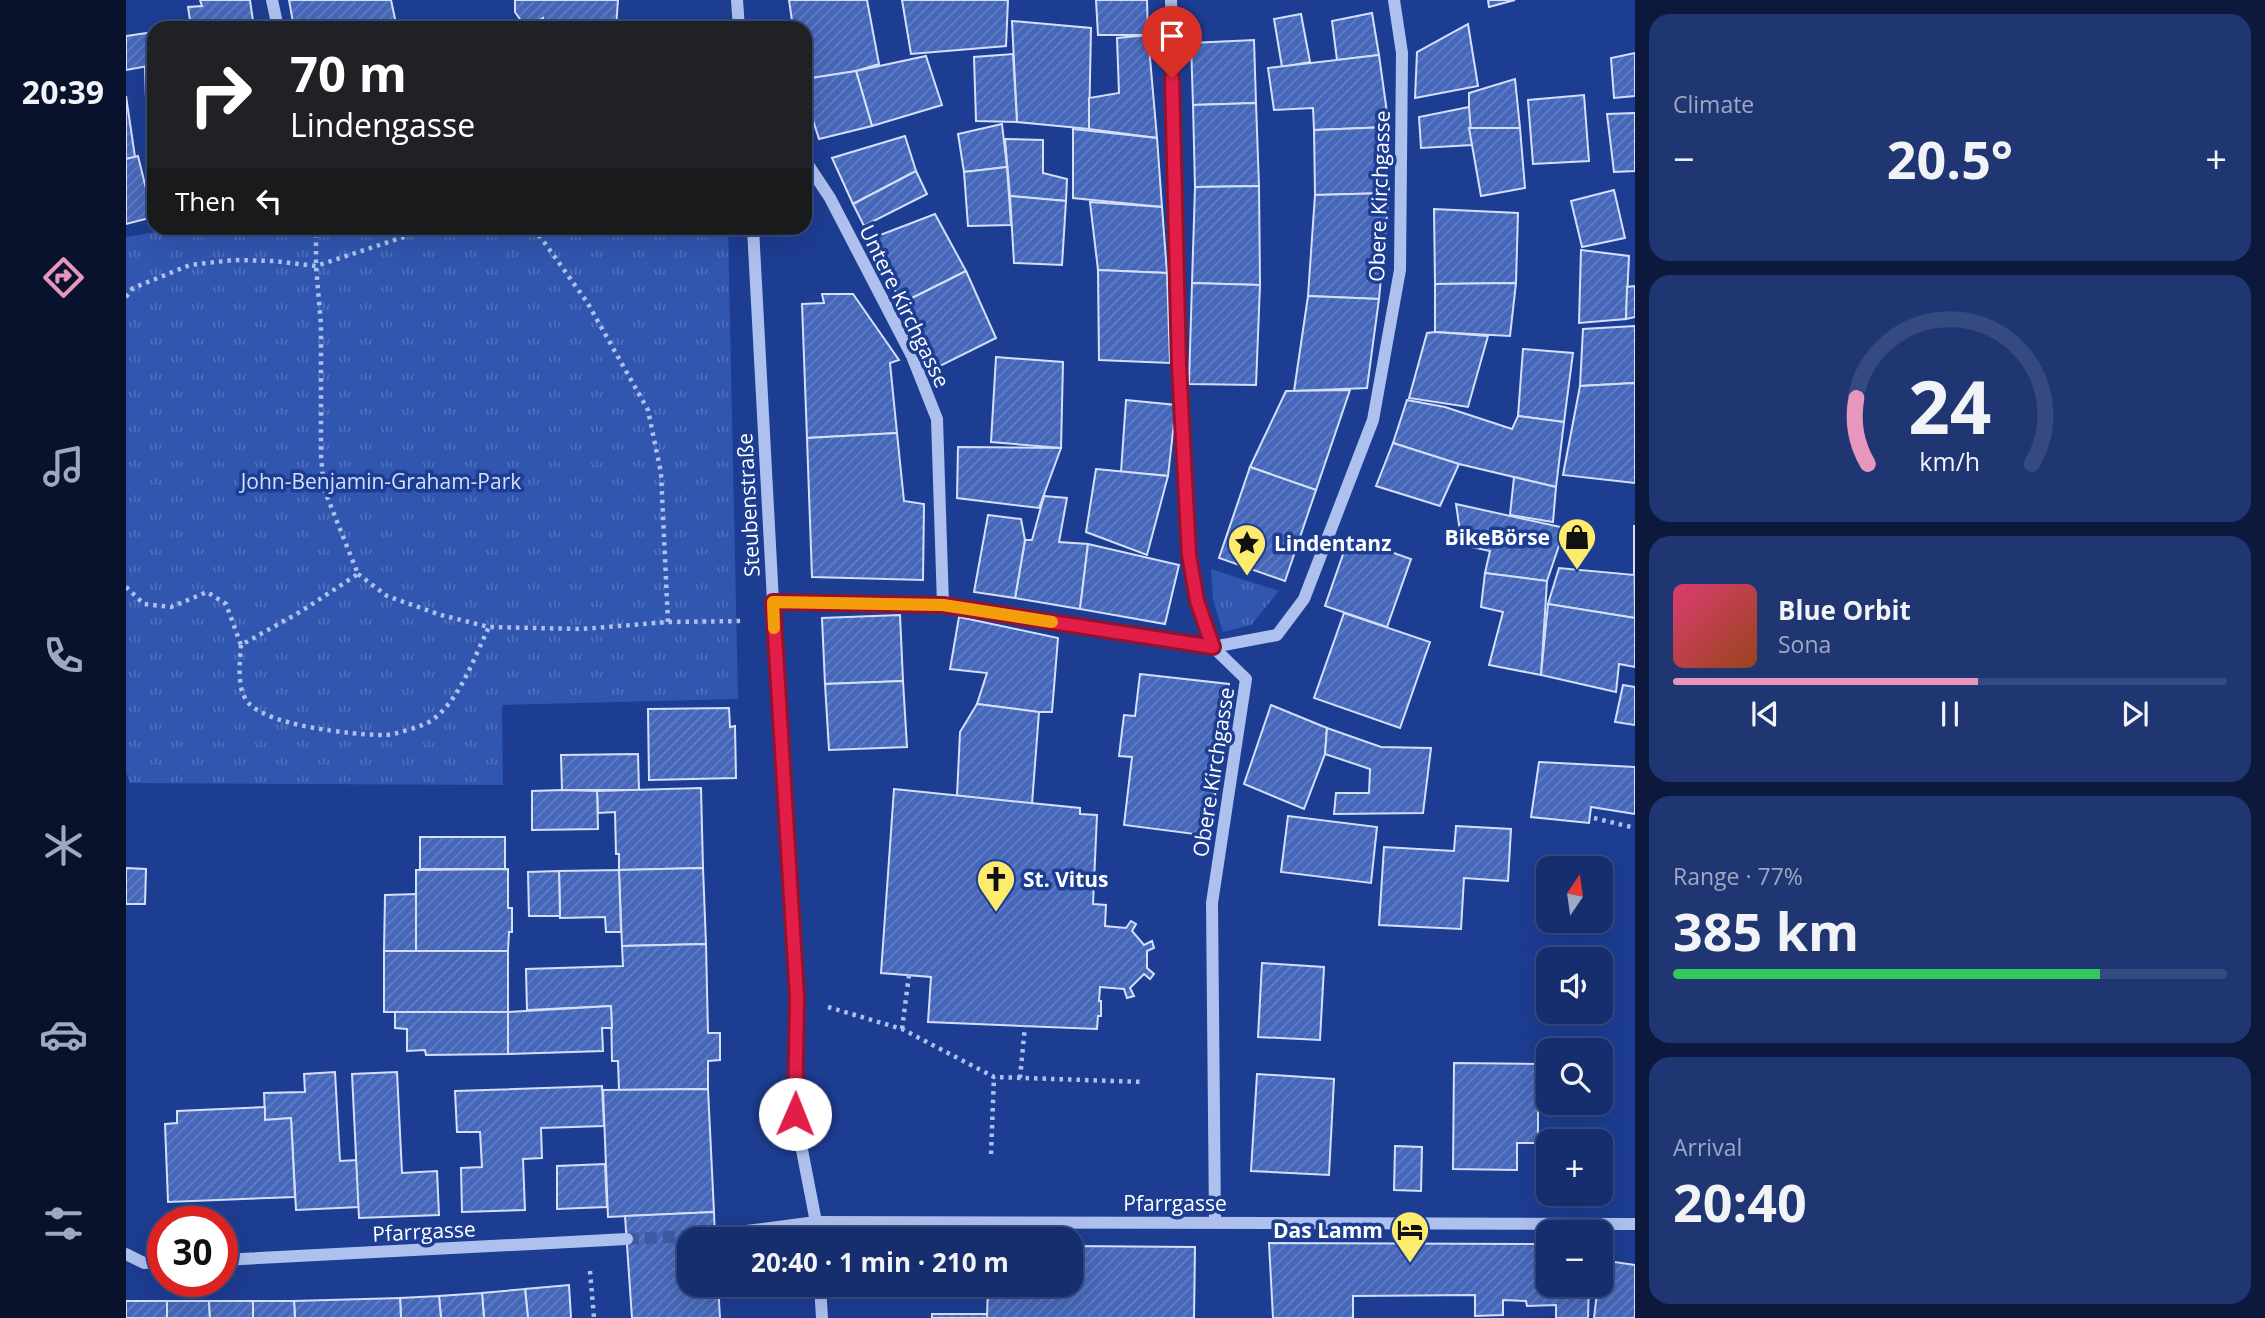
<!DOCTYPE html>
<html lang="en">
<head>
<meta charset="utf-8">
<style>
	body { margin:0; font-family:"Open Sans",sans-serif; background:#1f3673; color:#f1f3f6; height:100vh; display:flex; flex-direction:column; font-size:26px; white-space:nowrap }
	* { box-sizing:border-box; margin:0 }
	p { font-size:23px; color:#9ea8c2 }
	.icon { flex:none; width:38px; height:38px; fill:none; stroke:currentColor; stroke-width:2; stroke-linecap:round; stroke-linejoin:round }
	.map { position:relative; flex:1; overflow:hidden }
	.panel { display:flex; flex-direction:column; gap:14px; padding:14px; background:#0c193c; width:630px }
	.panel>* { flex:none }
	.guide { position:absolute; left:21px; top:21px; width:665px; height:214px; border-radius:21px; box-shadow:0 7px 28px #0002,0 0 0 2px #354a81; background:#202124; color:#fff; overflow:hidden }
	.needle { width:46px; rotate:13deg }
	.tools { position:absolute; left:1410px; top:856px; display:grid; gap:14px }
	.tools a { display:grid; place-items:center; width:77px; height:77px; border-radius:14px; background:#162e6e; box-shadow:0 7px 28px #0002,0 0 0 2px #354a81; font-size:35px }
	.speed { position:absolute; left:21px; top:1206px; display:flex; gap:14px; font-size:35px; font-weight:700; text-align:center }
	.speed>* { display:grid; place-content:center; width:91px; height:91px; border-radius:50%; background:#162e6e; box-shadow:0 7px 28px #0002,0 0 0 2px #354a81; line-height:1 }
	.speed .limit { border:10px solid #d22; background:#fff; color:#111 }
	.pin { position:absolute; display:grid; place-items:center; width:60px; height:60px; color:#fff; margin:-72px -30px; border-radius:50% 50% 50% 0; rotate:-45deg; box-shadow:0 0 7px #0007 }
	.pin .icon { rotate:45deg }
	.me { position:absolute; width:77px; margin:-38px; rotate:1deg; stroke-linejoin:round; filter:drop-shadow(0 0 5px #0008) }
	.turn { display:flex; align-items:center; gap:24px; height:147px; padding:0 28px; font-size:32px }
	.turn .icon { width:91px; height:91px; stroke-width:2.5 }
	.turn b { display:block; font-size:49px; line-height:60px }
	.then { display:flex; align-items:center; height:66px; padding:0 28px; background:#0003; gap:14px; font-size:26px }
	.big { font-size:52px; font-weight:700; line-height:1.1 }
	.panel .tile { flex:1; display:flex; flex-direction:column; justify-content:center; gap:10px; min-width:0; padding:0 24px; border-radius:21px; background:#1f3673 }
	.panel .dial { align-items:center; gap:0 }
	.dial svg { height:182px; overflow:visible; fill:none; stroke:#354a81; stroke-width:7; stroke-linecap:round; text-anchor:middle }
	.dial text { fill:#f1f3f6; stroke:none }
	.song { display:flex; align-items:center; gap:21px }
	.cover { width:84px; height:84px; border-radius:10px; background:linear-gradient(135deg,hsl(340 70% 55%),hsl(20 70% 35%)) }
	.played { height:7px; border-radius:4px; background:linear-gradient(90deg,#e797bd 55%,#354a81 55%) }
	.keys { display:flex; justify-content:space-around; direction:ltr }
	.heat { display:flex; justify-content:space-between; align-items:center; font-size:38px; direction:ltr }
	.charge { height:10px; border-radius:5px; background:linear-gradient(90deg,#34c759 77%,#354a81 0) }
	.trip { position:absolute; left:551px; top:1227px; width:406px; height:70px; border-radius:21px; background:#162e6e; box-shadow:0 7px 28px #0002,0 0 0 2px #354a81; font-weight:700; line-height:70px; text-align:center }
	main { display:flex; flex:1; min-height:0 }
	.tabs { display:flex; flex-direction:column; width:126px; justify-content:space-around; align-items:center; background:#09122c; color:#9ea8c2 }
	.tabs .icon { width:49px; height:49px }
	.tabs .active { color:#e797bd }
	.tabs b { font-size:32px; color:#f1f3f6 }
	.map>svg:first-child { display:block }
</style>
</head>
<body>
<main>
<nav class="tabs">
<b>20:39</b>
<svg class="icon active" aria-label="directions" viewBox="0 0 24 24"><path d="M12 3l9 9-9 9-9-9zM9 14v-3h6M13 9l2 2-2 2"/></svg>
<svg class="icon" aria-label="music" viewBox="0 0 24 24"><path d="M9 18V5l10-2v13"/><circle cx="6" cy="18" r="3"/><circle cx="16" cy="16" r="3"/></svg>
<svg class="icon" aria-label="phone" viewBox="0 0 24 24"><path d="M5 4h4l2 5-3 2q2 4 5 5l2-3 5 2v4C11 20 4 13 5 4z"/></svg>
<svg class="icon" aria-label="climate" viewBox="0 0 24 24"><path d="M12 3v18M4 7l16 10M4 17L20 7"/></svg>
<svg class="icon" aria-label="car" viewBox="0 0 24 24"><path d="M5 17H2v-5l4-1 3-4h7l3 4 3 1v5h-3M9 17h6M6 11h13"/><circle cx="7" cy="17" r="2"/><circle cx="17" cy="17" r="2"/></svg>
<svg class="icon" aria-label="filters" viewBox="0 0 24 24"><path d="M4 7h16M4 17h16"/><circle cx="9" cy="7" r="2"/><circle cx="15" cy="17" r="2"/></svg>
</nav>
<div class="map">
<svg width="1509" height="1318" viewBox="0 0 1509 1318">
	<defs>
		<pattern id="grass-tufts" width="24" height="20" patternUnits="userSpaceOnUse" patternTransform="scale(1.75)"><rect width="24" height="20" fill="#3156af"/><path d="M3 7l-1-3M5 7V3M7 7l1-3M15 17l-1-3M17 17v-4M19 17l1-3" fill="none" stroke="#506fbb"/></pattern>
		<pattern id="building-hatch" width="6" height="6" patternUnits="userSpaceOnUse" patternTransform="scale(1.75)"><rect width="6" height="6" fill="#4667b9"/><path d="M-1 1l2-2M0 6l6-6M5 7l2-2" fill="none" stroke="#627ec4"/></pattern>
	</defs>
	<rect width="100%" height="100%" fill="#1d3d92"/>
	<g fill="url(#grass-tufts)">
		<path d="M54 228H602L612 699 376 705 377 785 4 783 0 772V237Z"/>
		<path d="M1085 569 1153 591 1125 625 1097 632 1087 600Z"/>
	</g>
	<g fill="url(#building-hatch)" stroke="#d4dffa" stroke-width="2">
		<path d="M74 0H124L128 28H58L65 27 62 7 76 6Z"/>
		<path d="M163 0H265L271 28H168Z"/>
		<path d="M389 0H492L490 28H417V18L410 22H396L389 12Z"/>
		<path d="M663 0H741L753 64 730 71 679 79V28H667Z"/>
		<path d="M776 0H882L880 46 785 54Z"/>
		<path d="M970 0H1021L1022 35H972Z"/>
		<path d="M1362 0H1389L1363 7Z"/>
		<path d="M1246 13 1253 55 1211 60 1206 21Z"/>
		<path d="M1175 14 1184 62 1156 67 1148 19Z"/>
		<path d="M886 21 965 28 963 129 891 122Z"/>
		<path d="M1342 24 1352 86 1289 98 1291 52Z"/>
		<path d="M28 32V65L0 70V36Z"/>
		<path d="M1022 35 1031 138 963 129V98L993 93 991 38Z"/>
		<path d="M1128 40 1130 103 1067 105 1065 43Z"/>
		<path d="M1509 53V96L1488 98 1485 58Z"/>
		<path d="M887 54 891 122 850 121 848 57Z"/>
		<path d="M1253 55 1263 127 1188 130 1187 108 1148 110 1142 68Z"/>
		<path d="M800 56 816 105 746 126 730 71Z"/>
		<path d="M28 65V98L20 99 19 67Z"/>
		<path d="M730 71 746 126 693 139 679 95V79Z"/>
		<path d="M1389 79 1394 128H1343V93Z"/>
		<path d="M1458 95 1463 161 1407 164 1402 100Z"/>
		<path d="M0 96 9 157 0 159Z"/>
		<path d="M1130 103 1133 186 1069 187 1067 105Z"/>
		<path d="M1343 107 1346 145 1295 148 1293 117Z"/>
		<path d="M1509 113V171L1488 172 1481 114Z"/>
		<path d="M876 124 881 167 838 172 832 134Z"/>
		<path d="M1263 127V193L1189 195 1188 130Z"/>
		<path d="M1343 128H1394L1399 188 1355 196Z"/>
		<path d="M947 129 1031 138 1036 207 947 198Z"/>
		<path d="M779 136 790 171 727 204 706 158Z"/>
		<path d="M879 139 917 140V173L941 179 940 201 884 196Z"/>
		<path d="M12 156 27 217 0 224V159Z"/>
		<path d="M881 167 885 225 842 226 838 172Z"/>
		<path d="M790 171 801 194 738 226 727 204Z"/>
		<path d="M1133 186 1134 285 1066 283 1069 187Z"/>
		<path d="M1488 190 1499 238 1456 247 1445 201Z"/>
		<path d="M1263 193 1253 299 1182 296 1189 195Z"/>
		<path d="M884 196 940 201 936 265 888 263Z"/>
		<path d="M964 202 1036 207 1041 273 972 270Z"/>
		<path d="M1308 209 1392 213 1390 283 1309 284Z"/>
		<path d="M809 214 840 271 776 303 741 240Z"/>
		<path d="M1455 250 1503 256 1500 319 1453 323Z"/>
		<path d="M972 270 1041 273 1044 363 973 360Z"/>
		<path d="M840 271 870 338 810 368 776 303Z"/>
		<path d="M1066 283 1134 285 1130 385 1063 384Z"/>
		<path d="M1390 283 1384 336 1309 332V284Z"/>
		<path d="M1509 286V317L1500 319 1501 287Z"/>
		<path d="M696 294H727L773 360 764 363 771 433 681 438 676 304 698 303Z"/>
		<path d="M1182 296 1253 299 1241 388 1168 391Z"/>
		<path d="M1509 326V383L1454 386 1457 329Z"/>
		<path d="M1309 332 1362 336 1342 407 1283 398 1301 333Z"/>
		<path d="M1397 349 1447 353 1438 422 1392 416Z"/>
		<path d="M870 357 937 362 935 448 865 442Z"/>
		<path d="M1509 383V483L1437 475 1454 386Z"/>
		<path d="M1224 390 1190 490 1124 467 1160 391Z"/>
		<path d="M1000 400 1050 405 1042 476 995 472Z"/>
		<path d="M1281 400 1319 407 1386 429 1392 416 1438 422 1430 487 1333 464 1267 443Z"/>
		<path d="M771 433 778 501 798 504 797 580 686 577 681 438Z"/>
		<path d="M1267 443 1333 464 1314 506 1250 486Z"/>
		<path d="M832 447 935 448 913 508 831 498Z"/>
		<path d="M1124 467 1190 490 1159 581 1093 558Z"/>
		<path d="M970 469 1042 476 1021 555 960 532Z"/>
		<path d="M1388 477 1430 487 1427 522 1384 515Z"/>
		<path d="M918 496 941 498 933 542 962 544 954 609 889 598 899 540H906Z"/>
		<path d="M1330 504 1439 528 1421 581 1359 573 1364 551 1336 545Z"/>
		<path d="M862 515 895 519 899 540 889 598 848 592Z"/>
		<path d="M1508 525 1509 618 1422 604 1433 568 1508 575Z"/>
		<path d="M1223 537 1285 559 1261 627 1199 606Z"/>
		<path d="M962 544 1053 565 1039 624 954 609Z"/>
		<path d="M1359 573 1421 581 1415 675 1363 665 1377 612 1355 607Z"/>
		<path d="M1422 604 1509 618V667L1493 664 1490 692 1415 675Z"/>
		<path d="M1218 613 1304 642 1274 728 1188 698Z"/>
		<path d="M774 615 777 681 699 684 696 618Z"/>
		<path d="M833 617 932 638 926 712H913L851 704 861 673 824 669Z"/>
		<path d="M1014 674 1103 684 1084 836 998 825 1006 757 993 756 998 715 1009 716Z"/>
		<path d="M777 681 781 747 703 750 699 684Z"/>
		<path d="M1497 685 1509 687V725L1489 722Z"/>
		<path d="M851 704 913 712 906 804 831 796 834 732Z"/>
		<path d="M1145 705 1201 728 1199 754 1178 809 1118 784Z"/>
		<path d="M603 708 604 727 609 726 610 778 523 780 522 709Z"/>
		<path d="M1201 728 1255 747 1305 748 1297 813 1208 814 1210 793H1243L1244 769 1199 754Z"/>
		<path d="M512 754 513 790H436L435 755Z"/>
		<path d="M1413 762 1509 767V814L1465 807 1463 823 1405 817Z"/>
		<path d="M575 788 577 868 493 870V854H490L489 812 472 813 471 791Z"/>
		<path d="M768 789 954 808V814L971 815 967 904 980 905 979 926 1000 928 1005 921 1010 924 1006 931 1018 945 1026 941 1028 948 1021 951V968L1028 974 1024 979 1018 974 1004 988 1008 996 1001 998 998 989 974 987 973 1001H975V1016H972L971 1029 802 1022 805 977 755 973Z"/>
		<path d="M436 790 471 791 472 829 406 830V791Z"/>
		<path d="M1162 816 1251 827 1245 883 1155 872Z"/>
		<path d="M1330 826 1385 829 1382 881 1338 878 1335 929 1253 925 1258 847 1328 851Z"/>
		<rect x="294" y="837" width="85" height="32"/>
		<path d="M0 868 20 869 19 904H0Z"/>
		<path d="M577 868 580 944 496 946 493 870Z"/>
		<path d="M382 869V908H386V932H383L382 951H290V870Z"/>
		<path d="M493 870 495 932H480L479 917 434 918 433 871Z"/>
		<path d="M433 871 434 916H403L402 872Z"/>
		<path d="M290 894V951H258L259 895Z"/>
		<path d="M580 944 582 1033H594V1060L582 1061V1089L493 1090 492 1061H486L485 1006 401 1010 400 969 497 966 496 946Z"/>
		<rect x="258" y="951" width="124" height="61"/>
		<path d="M1136 963 1198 967 1194 1040 1132 1037Z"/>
		<path d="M485 1006 486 1028H476L477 1051 382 1054V1012Z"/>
		<path d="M269 1012H382V1054L300 1055 299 1050 281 1051V1029L269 1028Z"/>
		<path d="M1328 1063 1412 1064V1143H1391V1170L1327 1169Z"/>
		<path d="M209 1072 214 1161 231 1160 233 1207 170 1210 165 1118 139 1120 138 1093 179 1092 178 1074Z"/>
		<path d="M271 1072 276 1173 311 1171 313 1215 233 1218 226 1074Z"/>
		<path d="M1131 1074 1208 1079 1203 1175 1125 1171Z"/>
		<path d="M476 1086 478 1126 415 1128 416 1158 397 1159 399 1210 336 1212 335 1168 356 1167 354 1132H331L329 1091Z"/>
		<path d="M582 1089 588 1212 482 1217 477 1090Z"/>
		<path d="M139 1107V1120L165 1118 169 1197 42 1202 39 1124 51 1123V1111Z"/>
		<path d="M1269 1146 1296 1147 1295 1191 1268 1190Z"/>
		<path d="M479 1164 481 1207 431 1209V1166Z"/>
		<path d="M588 1212 589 1239H564V1284H592L594 1318H506L499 1216Z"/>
		<path d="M1143 1243 1423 1244V1284H1463L1462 1318H1430V1305L1401 1306 1400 1301 1377 1300V1315L1349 1316V1295L1227 1296V1318H1147Z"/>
		<path d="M945 1246 1069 1247 1068 1318H861L862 1284H945Z"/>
		<path d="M1475 1260 1509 1265V1318H1468L1472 1284H1475Z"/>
		<path d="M443 1285 445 1318H402L399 1289Z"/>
		<path d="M399 1289 402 1318H358L356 1293Z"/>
		<path d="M356 1293 358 1318H315L313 1296Z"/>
		<path d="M313 1296 315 1318H275L274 1298Z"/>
		<path d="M274 1298 275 1318H169L168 1301Z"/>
		<rect x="0" y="1301" width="41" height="17"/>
		<path d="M41 1301H83L84 1318H41Z"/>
		<path d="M83 1301H127V1318H84Z"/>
		<path d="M127 1301H168L169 1318H127Z"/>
		<rect x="806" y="1314" width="55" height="4"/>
	</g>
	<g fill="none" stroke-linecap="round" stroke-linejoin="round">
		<path stroke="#3f5aa2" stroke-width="12" stroke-dasharray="12 6" stroke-linecap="butt" d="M501 1239 589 1235"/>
		<g stroke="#aec1ee" stroke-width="4.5" stroke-dasharray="3.5 5" stroke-linecap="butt">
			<path d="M408 228 461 302 522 410 535 473 542 622"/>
			<path d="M0 297 7 288 64 265 107 260 148 261 190 266 305 228"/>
			<path d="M232 574 261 596 315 615 363 627 456 629 542 622 619 621"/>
			<path d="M0 587 18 604 45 607 81 592 100 604 115 645 174 612 232 574 198 489 195 456V325L190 266V228"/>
			<path d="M115 645C114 662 111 683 119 698 133 726 229 735 259 735 268 735 297 726 305 721 335 699 347 659 363 627"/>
			<path d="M1468 818 1509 828"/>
			<path d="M702 1007 776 1029 868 1077 1018 1082"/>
			<path d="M776 1029 783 975"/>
			<path d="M894 1078 899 1026"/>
			<path d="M865 1154 868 1077"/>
			<path d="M464 1271 468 1318"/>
		</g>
		<g stroke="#aec1ee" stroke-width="12">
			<path d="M146 0 152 28"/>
			<path d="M611 0 613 28"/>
			<path d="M1045 0 1053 365 1063 555 1071 601 1087 647 1120 679 1086 903 1089 1222"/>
			<path d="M679 160 704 198 786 356 811 419 817 605"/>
			<path d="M627 228 648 620 671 997 669 1114 690 1222 691 1239"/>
			<path d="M647 602 817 605 1087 647 1151 635 1178 599 1247 420 1274 270 1276 53 1268 0"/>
			<path d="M589 1235 690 1222 1509 1224"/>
			<path d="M0 1254 18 1263 37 1262"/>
			<path d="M96 1260 501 1239"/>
			<path d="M694 1284 696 1318"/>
		</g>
	</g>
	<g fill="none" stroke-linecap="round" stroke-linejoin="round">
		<g stroke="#92132f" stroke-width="18">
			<path id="route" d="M669 1114 671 997 647 602 817 605 1087 647 1071 601 1063 555 1053 365 1046 78"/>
		</g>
		<use href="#route" stroke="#e11d48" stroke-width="12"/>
		<path stroke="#f59e0b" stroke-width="12" d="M648 628 647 602 817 605 926 622"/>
	</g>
	<defs>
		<g id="shop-pin" transform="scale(2.0125)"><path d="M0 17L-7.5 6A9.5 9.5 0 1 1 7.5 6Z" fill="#fdeb6d" stroke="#1d3d92"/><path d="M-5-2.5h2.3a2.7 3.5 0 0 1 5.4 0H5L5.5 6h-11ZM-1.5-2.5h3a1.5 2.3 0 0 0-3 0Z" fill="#111"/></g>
		<g id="sight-pin" transform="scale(2.0125)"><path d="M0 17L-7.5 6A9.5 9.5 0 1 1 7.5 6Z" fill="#fdeb6d" stroke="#1d3d92"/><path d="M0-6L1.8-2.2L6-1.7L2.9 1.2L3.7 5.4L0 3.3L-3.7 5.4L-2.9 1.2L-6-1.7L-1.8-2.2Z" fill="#111"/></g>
		<g id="church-pin" transform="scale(2.0125)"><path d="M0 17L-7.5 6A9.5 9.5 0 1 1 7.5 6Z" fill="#fdeb6d" stroke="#1d3d92"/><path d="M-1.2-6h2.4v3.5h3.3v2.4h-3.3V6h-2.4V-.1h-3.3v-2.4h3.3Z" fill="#111"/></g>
		<g id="hotel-pin" transform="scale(2.0125)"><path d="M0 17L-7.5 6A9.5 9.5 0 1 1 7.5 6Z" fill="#fdeb6d" stroke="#1d3d92"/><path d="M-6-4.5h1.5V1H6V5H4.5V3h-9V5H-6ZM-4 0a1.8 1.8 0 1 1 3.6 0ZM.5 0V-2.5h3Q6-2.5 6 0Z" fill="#111"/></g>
	</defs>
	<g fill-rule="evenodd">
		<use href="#shop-pin" x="1451" y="537"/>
		<use href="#sight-pin" x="1121" y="543"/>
		<use href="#church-pin" x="870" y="879"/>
		<use href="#hotel-pin" x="1284" y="1230"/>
	</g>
	<g text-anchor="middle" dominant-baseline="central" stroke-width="7" stroke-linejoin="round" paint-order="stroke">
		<g font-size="21" fill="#fff" stroke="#1d3d92">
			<text transform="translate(1253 196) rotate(-88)">Obere Kirchgasse</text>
			<text transform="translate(779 306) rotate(64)">Untere Kirchgasse</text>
			<text transform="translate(622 505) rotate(-93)">Steubenstraße</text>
			<text transform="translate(1087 772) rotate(-81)">Obere Kirchgasse</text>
			<text x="1049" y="1203">Pfarrgasse</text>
			<text transform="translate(298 1231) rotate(-3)">Pfarrgasse</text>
		</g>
		<g font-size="21" fill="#d4dffa" stroke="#1d3d92">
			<text x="255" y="481">John-Benjamin-Graham-Park</text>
		</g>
		<g font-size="21" font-weight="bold" fill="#fff" stroke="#1d3d92" text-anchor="end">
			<text x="1424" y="537">BikeBörse</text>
			<text x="1148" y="543" text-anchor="start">Lindentanz</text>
			<text x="897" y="879" text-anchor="start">St. Vitus</text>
			<text x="1257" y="1230">Das Lamm</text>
		</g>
	</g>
</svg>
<div class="tools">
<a><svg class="needle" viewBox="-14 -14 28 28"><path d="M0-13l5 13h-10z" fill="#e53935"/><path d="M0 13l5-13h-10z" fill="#9ea8c2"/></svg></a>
<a><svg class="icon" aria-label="sound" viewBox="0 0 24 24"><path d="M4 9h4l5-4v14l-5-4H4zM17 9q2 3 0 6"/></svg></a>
<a><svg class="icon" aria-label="search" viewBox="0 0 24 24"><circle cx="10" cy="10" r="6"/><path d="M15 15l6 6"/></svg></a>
<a>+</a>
<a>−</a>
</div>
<div class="speed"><div class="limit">30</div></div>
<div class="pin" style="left:1046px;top:78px;background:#d93025"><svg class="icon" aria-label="arrive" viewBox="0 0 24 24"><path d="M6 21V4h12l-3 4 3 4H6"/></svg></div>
<svg class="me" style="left:669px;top:1114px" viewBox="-20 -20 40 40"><circle r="19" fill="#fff"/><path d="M0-13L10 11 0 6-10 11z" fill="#e11d48"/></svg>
<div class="trip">20:40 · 1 min · 210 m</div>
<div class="guide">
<div class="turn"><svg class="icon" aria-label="right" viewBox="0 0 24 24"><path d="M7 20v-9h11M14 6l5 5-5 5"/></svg><div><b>70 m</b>Lindengasse</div></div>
<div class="then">Then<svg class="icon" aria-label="left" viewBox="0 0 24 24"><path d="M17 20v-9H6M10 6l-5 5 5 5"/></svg></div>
</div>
</div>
<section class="panel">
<div class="tile"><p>Climate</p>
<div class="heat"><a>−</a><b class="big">20.5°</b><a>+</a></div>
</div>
<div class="tile dial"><svg viewBox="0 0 100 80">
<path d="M14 69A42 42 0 1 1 86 69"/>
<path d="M14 69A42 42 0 0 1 9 40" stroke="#e797bd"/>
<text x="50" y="56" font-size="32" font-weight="700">24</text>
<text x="50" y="72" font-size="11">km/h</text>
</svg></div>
<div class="tile">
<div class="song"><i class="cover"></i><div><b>Blue Orbit</b><p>Sona</p></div></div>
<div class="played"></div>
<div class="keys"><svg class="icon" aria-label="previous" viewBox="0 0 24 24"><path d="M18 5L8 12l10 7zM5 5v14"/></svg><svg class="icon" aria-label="pause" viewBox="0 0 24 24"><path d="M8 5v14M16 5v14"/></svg><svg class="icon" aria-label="next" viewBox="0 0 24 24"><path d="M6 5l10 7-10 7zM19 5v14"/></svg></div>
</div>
<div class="tile"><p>Range · 77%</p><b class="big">385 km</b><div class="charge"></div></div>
<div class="tile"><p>Arrival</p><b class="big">20:40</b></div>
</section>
</main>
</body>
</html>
